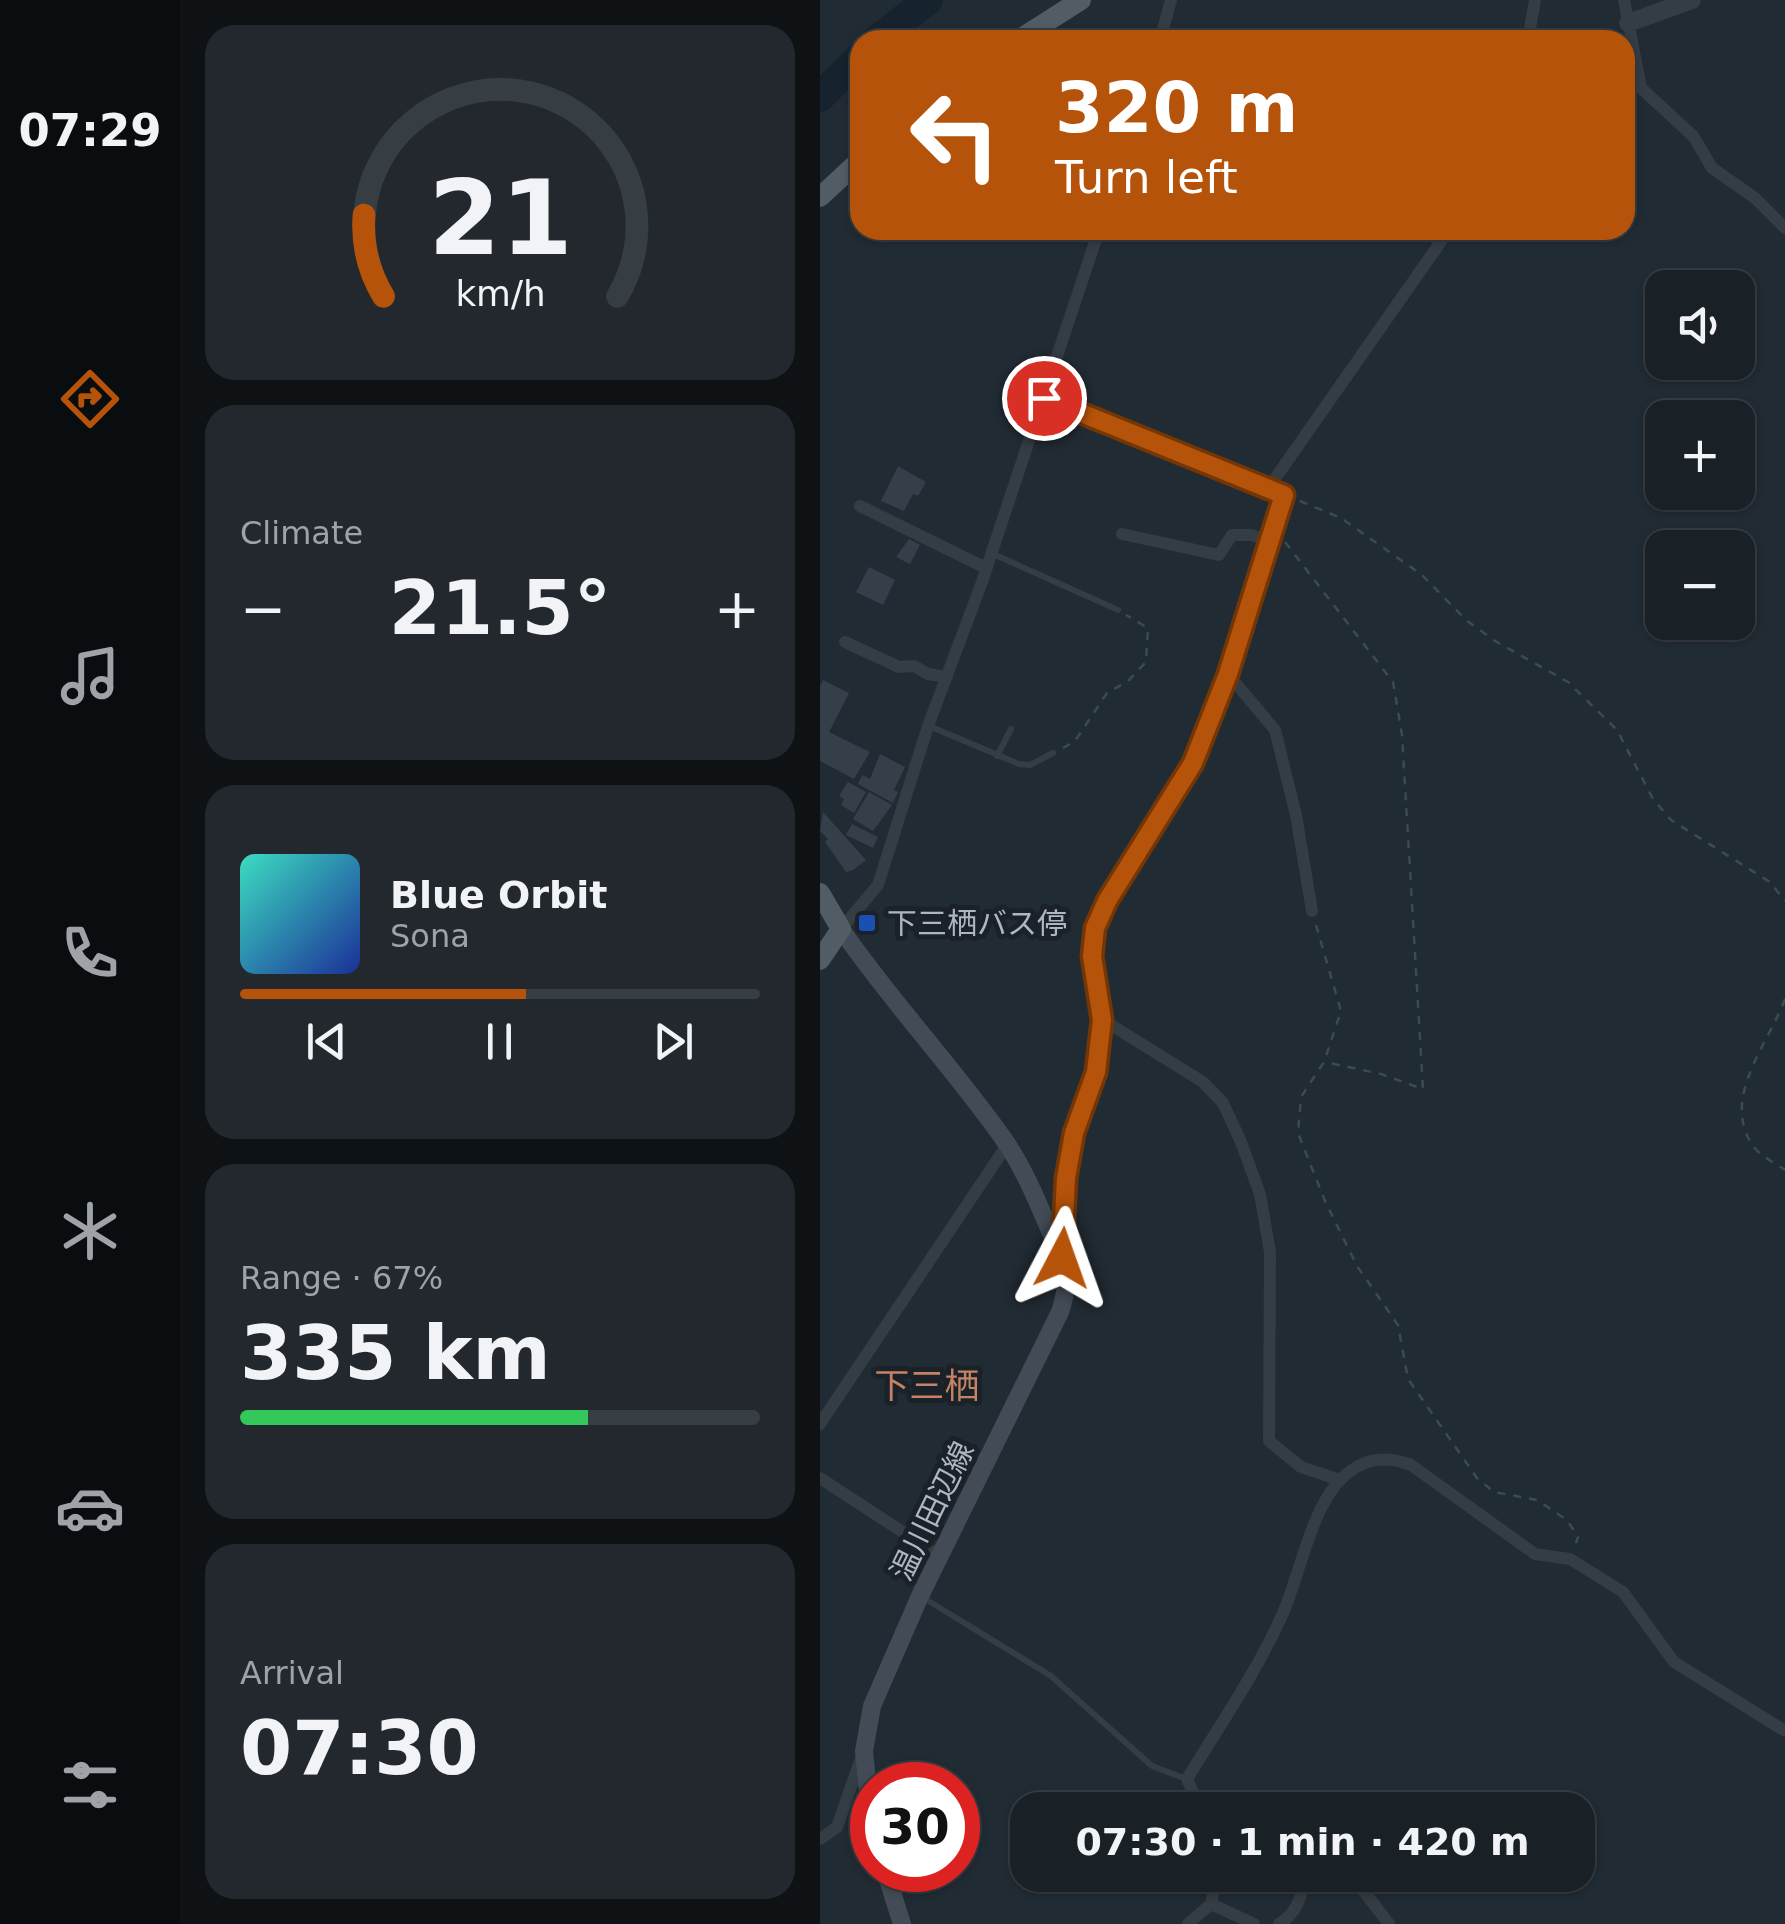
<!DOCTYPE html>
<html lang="en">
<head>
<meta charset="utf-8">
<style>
	body { margin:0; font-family:"DejaVu Sans","Noto Sans JP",sans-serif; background:#22282e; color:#f1f3f6; height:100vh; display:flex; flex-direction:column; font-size:38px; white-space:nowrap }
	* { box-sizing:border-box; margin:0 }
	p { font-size:32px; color:#9fa3a7 }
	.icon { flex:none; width:55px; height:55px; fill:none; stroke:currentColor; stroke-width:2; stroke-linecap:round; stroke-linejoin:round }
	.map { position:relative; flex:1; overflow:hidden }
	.side { display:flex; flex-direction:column; gap:25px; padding:25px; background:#0e1215; width:640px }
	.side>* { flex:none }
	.banner { position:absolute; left:30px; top:30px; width:785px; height:210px; border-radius:30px; box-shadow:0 2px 8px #0004,0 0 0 2px #373e43; background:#b45309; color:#fff; overflow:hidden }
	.controls { position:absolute; left:825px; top:270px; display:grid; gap:20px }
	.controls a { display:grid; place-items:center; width:110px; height:110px; border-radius:20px; background:#192026; box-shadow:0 2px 8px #0004,0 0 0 2px #373e43; font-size:50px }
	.speed { position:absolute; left:30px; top:1762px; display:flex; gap:20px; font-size:50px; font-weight:700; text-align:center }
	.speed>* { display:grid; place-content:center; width:130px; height:130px; border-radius:50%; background:#192026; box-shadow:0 2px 8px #0004,0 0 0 2px #373e43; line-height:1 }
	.speed .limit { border:15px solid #d22; background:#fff; color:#111 }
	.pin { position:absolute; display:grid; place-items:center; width:85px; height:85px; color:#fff; margin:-42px; border:5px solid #fff; border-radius:50%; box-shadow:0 2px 10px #0007 }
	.me { position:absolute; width:110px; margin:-55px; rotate:4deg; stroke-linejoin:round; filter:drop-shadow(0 0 8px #0008) }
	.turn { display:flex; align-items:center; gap:35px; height:210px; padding:0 40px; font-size:45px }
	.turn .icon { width:130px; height:130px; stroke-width:2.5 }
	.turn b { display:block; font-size:70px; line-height:85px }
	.big { font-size:75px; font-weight:700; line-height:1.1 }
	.side .card { flex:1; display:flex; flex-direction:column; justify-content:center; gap:15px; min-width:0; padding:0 35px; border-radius:30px; background:#22282e }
	.side .dial { align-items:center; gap:0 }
	.dial svg { height:260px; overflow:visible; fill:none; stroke:#373e43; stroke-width:7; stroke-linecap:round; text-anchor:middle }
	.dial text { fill:#f1f3f6; stroke:none }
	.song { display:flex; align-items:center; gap:30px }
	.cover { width:120px; height:120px; border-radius:15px; background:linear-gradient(135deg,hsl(170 70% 55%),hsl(230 70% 35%)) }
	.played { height:10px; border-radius:5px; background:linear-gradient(90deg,#b45309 55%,#373e43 55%) }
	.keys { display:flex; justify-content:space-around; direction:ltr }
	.heat { display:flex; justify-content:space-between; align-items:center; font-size:55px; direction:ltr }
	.charge { height:15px; border-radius:8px; background:linear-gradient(90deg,#34c759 67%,#373e43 0) }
	.trip { position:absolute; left:190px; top:1792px; width:585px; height:100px; border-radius:30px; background:#192026; box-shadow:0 2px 8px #0004,0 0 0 2px #373e43; font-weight:700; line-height:100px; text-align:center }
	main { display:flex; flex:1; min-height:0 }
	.tabs { display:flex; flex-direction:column; width:180px; justify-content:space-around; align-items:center; background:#0a0d0f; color:#9fa3a7 }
	.tabs .icon { width:70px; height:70px }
	.tabs .selected { color:#b45309 }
	.tabs b { font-size:45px; color:#f1f3f6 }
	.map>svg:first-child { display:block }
</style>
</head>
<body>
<main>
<nav class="tabs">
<b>07:29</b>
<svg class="icon selected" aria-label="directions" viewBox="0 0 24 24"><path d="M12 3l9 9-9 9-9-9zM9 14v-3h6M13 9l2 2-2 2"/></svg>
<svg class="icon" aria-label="music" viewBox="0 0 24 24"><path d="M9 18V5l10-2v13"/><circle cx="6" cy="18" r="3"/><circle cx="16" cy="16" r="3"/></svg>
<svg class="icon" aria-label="phone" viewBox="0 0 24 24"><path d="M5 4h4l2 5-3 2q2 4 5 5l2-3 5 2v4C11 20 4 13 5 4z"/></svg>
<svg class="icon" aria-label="climate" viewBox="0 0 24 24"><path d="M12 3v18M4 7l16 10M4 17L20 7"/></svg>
<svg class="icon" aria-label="car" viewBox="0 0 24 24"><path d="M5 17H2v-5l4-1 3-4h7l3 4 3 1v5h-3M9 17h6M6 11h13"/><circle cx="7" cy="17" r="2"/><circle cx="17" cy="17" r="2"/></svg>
<svg class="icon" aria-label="filters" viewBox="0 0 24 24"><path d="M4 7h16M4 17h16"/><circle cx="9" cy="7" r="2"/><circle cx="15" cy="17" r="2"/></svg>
</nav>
<section class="side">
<div class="card dial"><svg viewBox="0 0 100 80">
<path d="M14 69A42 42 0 1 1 86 69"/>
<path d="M14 69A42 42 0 0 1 8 44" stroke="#b45309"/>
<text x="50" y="56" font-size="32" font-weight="700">21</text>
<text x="50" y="72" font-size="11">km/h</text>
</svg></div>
<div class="card"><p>Climate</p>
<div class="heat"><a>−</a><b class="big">21.5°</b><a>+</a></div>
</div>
<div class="card">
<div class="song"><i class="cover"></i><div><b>Blue Orbit</b><p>Sona</p></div></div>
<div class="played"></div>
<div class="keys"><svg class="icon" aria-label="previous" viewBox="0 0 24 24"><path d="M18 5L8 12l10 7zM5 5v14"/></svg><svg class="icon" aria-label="pause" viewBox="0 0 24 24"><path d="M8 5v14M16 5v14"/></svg><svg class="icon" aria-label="next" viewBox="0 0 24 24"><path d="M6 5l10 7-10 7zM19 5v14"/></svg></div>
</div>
<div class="card"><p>Range · 67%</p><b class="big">335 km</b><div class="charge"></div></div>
<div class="card"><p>Arrival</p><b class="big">07:30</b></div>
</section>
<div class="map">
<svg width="965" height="1924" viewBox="0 0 965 1924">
	<rect width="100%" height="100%" fill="#212b33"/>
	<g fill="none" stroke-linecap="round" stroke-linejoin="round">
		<g stroke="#16232e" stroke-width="30">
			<path d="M57 40 108 0"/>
			<path d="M0 97 40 57"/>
		</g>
	</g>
	<g fill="#343f49">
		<path d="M78 466 106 482 98 496 93 494 84 511 61 501Z"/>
		<path d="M89 539 100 545 90 564 76 557Z"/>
		<path d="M49 567 75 580 63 605 36 592Z"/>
		<path d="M3 680 29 693 9 732 50 752 34 779 0 761V686Z"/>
		<path d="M60 754 85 767 74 790 78 792 73 803 38 784 42 775 50 779Z"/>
		<path d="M28 782 46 792 34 813 21 805 24 799 19 796Z"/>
		<path d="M49 792 72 805 53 831 33 819Z"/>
		<path d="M3 812 46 860 33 870 26 872 5 842 8 839 0 831Z"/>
		<path d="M32 824 58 837 53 848 26 835Z"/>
	</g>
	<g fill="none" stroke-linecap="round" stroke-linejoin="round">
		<g stroke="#3b4c4c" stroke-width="2.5" stroke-dasharray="8 8" stroke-linecap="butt">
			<path d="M480 501 521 518 602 575 646 620 675 641 748 682 797 730 833 799 851 820 950 882 965 901"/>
			<path d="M465 542 573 682 582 735 603 1089 561 1074 505 1062"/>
			<path d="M243 748 255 741 287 693 308 681 326 662 328 628 306 615"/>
			<path d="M496 925 521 1011 504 1062 481 1097 478 1133 505 1201 537 1266 578 1325 588 1379 657 1478 674 1492 717 1500 747 1520 758 1537 756 1543"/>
			<path d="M965 999C949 1043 900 1098 933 1146 940 1156 955 1163 965 1170"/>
		</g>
		<g stroke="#343c44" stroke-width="6">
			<path d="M171 553 298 610"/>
			<path d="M109 726 199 764 210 765 233 753"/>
			<path d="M177 756 191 729"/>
			<path d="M102 1597 231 1676 332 1766 366 1779"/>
		</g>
		<g stroke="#343c44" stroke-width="12">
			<path d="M804 0 821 88 874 137 892 168 935 198 965 228"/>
			<path d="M340 40 351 0"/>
			<path d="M708 40 715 0"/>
			<path d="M224 398 465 495 408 674 373 763 287 901 275 929 272 957 283 1020 276 1071 254 1133 246 1179 242 1258"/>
			<path d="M447 490 629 230"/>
			<path d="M40 506 166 568"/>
			<path d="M302 534 399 555 412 535H431L450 541"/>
			<path d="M25 642 79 667 94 666 108 674 127 677"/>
			<path d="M408 674 455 730 476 815 492 911"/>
			<path d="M21 929 58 885 108 726 162 582 279 230"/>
			<path d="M283 1020 383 1082 403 1103 421 1142 440 1194 450 1252 449 1441 481 1467 520 1480"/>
			<path d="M0 1424 187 1145"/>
			<path d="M0 1478 121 1557"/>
			<path d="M381 1810 367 1779C400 1725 438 1670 463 1613 480 1574 491 1509 521 1479 542 1458 564 1455 591 1465L715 1554 750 1559 803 1592 854 1662 965 1731"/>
			<path d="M0 1839 17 1827 41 1758"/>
			<path d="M528 1875 539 1885 569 1924"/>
			<path d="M391 1904 434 1924"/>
			<path d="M368 1924 391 1904 397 1875"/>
			<path d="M459 1924C478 1913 481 1895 487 1875"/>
		</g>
		<path stroke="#343c44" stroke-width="18" d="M808 23 872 0"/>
		<g stroke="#434c56" stroke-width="18">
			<path d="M21 929C72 1003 134 1068 185 1141 209 1176 224 1219 242 1258 247 1278 247 1292 240 1312L100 1596 52 1706 44 1751 52 1831"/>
			<path d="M65 1870 82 1924"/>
		</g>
		<g stroke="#525c64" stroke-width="20">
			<path d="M198 40 261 0"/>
			<path d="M0 197 40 160"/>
			<path d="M0 893 21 929 0 960"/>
		</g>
	</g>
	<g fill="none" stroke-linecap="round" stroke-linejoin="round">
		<g stroke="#753606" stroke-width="25">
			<path id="route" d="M224 398 464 495 408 674 373 763 287 901 275 928 272 956 282 1020 276 1072 254 1133 246 1178 242 1258"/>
		</g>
		<use href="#route" stroke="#b45309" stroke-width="18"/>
	</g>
	<rect fill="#1a4fb4" stroke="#1a2128" stroke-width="4" x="37" y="913" width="20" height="20" rx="5"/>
	<g text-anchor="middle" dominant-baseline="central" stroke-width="10" stroke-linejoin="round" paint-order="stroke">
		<g font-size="30" fill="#aeb7c1" stroke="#1a2128" text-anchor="start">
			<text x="67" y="923">下三栖バス停</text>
		</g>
		<g font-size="30" fill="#aeb7c1" stroke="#1a2128">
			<text transform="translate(112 1511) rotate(-64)">温川田辺線</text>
		</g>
		<g font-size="35" fill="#c58365" stroke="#1a2128">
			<text x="107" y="1386">下三栖</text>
		</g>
	</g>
</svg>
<div class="controls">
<a><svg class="icon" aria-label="sound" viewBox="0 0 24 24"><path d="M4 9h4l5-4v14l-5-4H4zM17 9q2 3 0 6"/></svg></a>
<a>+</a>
<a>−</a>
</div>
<div class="speed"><div class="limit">30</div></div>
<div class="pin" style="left:224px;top:398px;background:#d93025"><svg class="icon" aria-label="arrive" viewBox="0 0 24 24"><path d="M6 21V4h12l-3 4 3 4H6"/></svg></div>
<svg class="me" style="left:242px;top:1258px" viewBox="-20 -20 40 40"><path d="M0-17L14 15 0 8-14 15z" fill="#b45309" stroke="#fff" stroke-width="4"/></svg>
<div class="trip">07:30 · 1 min · 420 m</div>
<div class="banner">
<div class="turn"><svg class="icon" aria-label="left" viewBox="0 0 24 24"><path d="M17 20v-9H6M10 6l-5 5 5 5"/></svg><div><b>320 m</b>Turn left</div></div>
</div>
</div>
</main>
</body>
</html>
